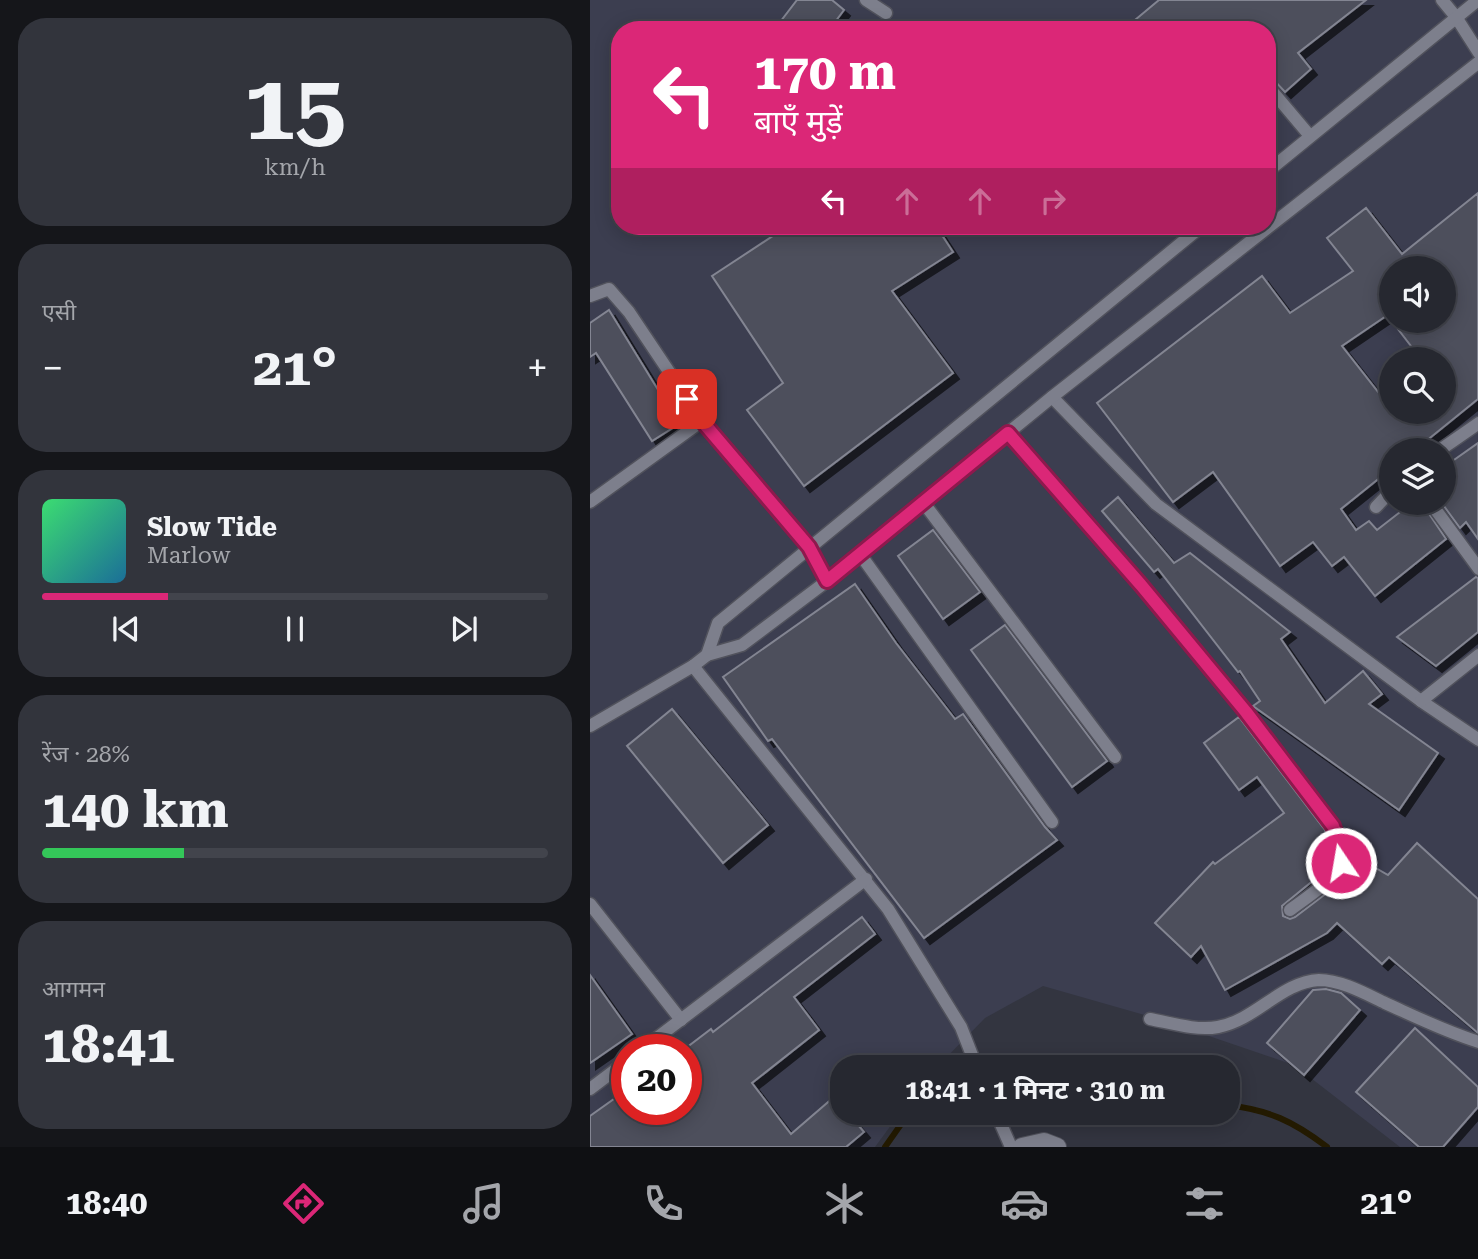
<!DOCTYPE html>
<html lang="hi">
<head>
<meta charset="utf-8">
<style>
	body { margin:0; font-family:"Roboto Serif","Noto Sans Devanagari",serif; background:#32343c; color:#f1f3f6; height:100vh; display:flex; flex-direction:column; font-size:26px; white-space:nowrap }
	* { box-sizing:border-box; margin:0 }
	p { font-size:23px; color:#a4a6ab }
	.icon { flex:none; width:38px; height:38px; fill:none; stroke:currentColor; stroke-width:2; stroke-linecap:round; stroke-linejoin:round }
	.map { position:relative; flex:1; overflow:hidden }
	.panel { display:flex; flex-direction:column; gap:18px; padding:18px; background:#15161a; width:590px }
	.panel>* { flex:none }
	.top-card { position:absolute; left:21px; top:21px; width:665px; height:214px; border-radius:28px; box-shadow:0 4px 18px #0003,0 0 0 2px #42444c; background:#db2777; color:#fff; overflow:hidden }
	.controls { position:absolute; left:789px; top:256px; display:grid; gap:14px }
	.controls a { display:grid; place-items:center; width:77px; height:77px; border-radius:50%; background:#262830; box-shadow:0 4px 18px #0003,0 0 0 2px #42444c; font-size:35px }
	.speed { position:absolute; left:21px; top:1034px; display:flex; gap:14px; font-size:35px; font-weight:700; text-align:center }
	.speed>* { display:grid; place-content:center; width:91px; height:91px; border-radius:50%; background:#262830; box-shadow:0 4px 18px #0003,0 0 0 2px #42444c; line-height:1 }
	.speed .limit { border:10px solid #d22; background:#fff; color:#111 }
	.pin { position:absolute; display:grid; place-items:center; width:60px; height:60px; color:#fff; margin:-30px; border-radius:14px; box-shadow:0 4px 10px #0006 }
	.me { position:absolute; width:77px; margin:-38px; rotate:348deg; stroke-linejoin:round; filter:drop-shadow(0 0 5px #0008) }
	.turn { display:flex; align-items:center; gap:24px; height:147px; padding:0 28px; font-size:32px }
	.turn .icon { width:91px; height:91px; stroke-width:2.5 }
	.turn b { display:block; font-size:49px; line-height:60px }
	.lanes { display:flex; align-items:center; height:66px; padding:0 28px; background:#0003; justify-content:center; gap:35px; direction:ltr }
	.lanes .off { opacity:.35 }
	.big { font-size:52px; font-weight:700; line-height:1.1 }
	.panel .widget { flex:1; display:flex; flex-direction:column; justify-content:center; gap:10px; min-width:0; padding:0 24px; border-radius:28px; background:#32343c }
	.panel .dial { align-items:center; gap:0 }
	.dial b { font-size:91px; line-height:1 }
	.song { display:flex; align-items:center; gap:21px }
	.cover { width:84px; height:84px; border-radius:10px; background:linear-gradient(135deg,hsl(140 70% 55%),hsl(200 70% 35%)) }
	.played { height:7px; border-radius:4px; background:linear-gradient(90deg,#db2777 25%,#42444c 25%) }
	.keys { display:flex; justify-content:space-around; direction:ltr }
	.heat { display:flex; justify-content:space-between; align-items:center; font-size:38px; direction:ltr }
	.charge { height:10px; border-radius:5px; background:linear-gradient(90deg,#34c759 28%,#42444c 0) }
	.trip { position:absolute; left:240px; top:1055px; width:410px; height:70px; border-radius:28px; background:#262830; box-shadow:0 4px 18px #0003,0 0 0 2px #42444c; font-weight:700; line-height:70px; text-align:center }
	.tab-bar { display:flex; height:112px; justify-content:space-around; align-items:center; background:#0f1013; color:#a4a6ab }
	.tab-bar .icon { width:49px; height:49px }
	.tab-bar .selected { color:#db2777 }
	.tab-bar b { font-size:32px; color:#f1f3f6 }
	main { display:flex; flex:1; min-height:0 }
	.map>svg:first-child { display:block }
</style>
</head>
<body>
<main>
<section class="panel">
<div class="widget dial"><b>15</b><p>km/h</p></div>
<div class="widget"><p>एसी</p>
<div class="heat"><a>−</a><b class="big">21°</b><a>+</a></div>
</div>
<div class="widget">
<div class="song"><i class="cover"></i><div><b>Slow Tide</b><p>Marlow</p></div></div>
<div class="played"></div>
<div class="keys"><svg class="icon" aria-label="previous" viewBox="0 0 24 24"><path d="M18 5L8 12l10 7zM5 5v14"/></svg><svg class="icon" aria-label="pause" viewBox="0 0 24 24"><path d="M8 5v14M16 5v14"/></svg><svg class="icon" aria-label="next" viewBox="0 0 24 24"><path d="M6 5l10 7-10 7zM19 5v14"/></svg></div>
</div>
<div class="widget"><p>रेंज · 28%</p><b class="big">140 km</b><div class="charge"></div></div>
<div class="widget"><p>आगमन</p><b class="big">18:41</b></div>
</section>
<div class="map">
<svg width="889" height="1147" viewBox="0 0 889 1147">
	<defs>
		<filter id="shadow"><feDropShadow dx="6" dy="6" stdDeviation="0" flood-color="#0009"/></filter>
	</defs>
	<rect width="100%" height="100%" fill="#333540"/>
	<path fill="#3c3e50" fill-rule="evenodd" d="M0 0H888V1147H810L704 1065 572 1020 453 986 395 1018 347 1067 252 1068V1113H310L285 1147H0ZM30 30H677V226H30ZM802 268H854V320H802ZM802 359H854V411H802ZM802 450H854V502H802ZM37 1050H96V1110H37Z"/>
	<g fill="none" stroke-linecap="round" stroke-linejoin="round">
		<g stroke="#231a01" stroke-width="6">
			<path d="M371 1068 377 1063 422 1058 440 1068"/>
			<path d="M637 1105C679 1110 703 1121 737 1147"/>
			<path d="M510 1113H513"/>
			<path d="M295 1147 319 1113"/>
		</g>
	</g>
	<g fill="#4d4f5b" stroke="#838592" stroke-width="2" fill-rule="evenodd" filter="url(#shadow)">
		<path d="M207 0H242L254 10 239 30H184Z"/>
		<path d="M569 0H776L708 53 721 69 695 92 683 79 677 76V30H533Z"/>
		<path d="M888 193V399L825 450H802V468L751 509 766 530 779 521 787 530 823 502H831L856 539 785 596 754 557 742 566 723 542 690 566 623 472 583 502 507 403 672 276 700 313 763 271 737 238 776 208 812 254ZM802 268H854V320H801L831 359H854V411H802V383L789 393 752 346 802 312Z"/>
		<path d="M198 226H346L363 252 302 291 363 373 214 486 157 410 193 383 122 276Z"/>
		<path d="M19 310 89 424 62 441 6 353 0 357V323Z"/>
		<path d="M888 443V539L876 522 870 528 851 502H854V467Z"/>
		<path d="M528 497 584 563 600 553 700 632 691 639 735 703 773 671 792 694 779 704 848 753 809 810 663 706 670 701 650 671 648 672 568 569 564 572 512 511Z"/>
		<path d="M343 530 390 592 353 619 308 556Z"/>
		<path d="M886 577 888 578V632L846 666 807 637Z"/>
		<path d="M265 584 306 643 365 719 373 714 455 827 467 840 334 938 182 739 178 741 133 677Z"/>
		<path d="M415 625 517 761 482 787 381 650Z"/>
		<path d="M82 709 178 825 133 863 37 746Z"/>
		<path d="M649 717 735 830 742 851V861L736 870 692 906 693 916 700 919 705 917 742 889 755 874 760 853 769 865 775 862 798 875 827 843 888 899V1033L799 957 792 964 747 923 737 933 635 990 611 946 601 957 565 923 623 862 625 864 694 813 667 777 649 790 614 743Z"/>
		<path d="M272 917 285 934 204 997 229 1030 162 1083 201 1134 244 1097 252 1106V1113H258L274 1132 256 1147H0V1116L31 1094 37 1103V1110H96V1048L121 1029 123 1032Z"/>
		<path d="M0 975 42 1034 0 1063Z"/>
		<path d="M736 989 751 993 770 1010 714 1075 677 1043 723 990Z"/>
		<path d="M825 1028 888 1087V1107L853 1147H829L766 1092Z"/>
	</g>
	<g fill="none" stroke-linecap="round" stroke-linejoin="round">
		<g stroke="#51525c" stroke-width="15">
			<g id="lane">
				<path d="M276 0 296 13"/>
				<path d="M852 0 866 17 889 53"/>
				<path d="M677 85 720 136"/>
				<path d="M677 172 888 0"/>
				<path d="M0 296 19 289 39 312 112 421 219 547 237 581"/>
				<path d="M462 397 566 504 831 701 889 740"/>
				<path d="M418 433 551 585 656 712 743 826C747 838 754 852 750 864 746 879 713 900 700 910"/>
				<path d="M850 450 889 423"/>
				<path d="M0 502 112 421"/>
				<path d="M333 502 525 757"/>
				<path d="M840 502 889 569"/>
				<path d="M786 507 802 490"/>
				<path d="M270 554 462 822"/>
				<path d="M117 655 128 623 612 226"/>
				<path d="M103 666 298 909 371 1027 387 1068"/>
				<path d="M831 701 889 655"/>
				<path d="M0 726 103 666 117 655 152 645 237 581 462 397 889 62"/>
				<path d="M0 904 91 1020"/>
				<path d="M560 1019C581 1023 606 1031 628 1027 666 1020 691 982 729 980 751 980 776 994 795 1003 826 1017 856 1032 889 1042"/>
				<path d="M51 1050 276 879"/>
				<path d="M0 1089 37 1061"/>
				<path d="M406 1113 421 1147"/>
			</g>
		</g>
		<g stroke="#51525c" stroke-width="20">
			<path id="street" d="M432 1147 454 1142 467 1147"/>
		</g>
		<use href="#lane" stroke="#7d7f8c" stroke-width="12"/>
		<use href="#street" stroke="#7d7f8c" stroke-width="18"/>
	</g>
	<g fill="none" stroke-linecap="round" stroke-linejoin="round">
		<g stroke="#8e194d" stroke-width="18">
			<path id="route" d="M97 399 112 421 219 547 237 581 418 433 551 585 656 712 743 826 750 845 751 863"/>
		</g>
		<use href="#route" stroke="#db2777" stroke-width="12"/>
	</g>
</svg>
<div class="controls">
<a><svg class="icon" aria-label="sound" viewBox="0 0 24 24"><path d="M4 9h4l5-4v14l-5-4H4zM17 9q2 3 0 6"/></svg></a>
<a><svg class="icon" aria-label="search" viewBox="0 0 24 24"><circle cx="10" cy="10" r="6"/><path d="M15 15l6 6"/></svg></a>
<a><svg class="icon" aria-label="layers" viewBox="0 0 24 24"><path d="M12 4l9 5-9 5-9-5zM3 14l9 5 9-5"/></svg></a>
</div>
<div class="speed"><div class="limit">20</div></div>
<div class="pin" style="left:97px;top:399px;background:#d93025"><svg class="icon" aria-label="arrive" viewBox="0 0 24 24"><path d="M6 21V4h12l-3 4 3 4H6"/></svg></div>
<svg class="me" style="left:751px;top:863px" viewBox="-20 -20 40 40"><circle r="17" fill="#db2777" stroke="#fff" stroke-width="3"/><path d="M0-11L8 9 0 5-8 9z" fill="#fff"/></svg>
<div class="trip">18:41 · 1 मिनट · 310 m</div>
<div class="top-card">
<div class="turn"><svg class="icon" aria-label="left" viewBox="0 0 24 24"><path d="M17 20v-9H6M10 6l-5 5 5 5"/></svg><div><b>170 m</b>बाएँ मुड़ें</div></div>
<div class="lanes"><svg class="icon" aria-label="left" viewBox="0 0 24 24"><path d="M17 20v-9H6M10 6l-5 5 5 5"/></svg><svg class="icon off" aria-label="ahead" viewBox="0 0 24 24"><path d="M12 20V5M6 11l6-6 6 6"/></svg><svg class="icon off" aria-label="ahead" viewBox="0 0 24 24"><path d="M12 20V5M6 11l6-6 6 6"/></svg><svg class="icon off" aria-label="right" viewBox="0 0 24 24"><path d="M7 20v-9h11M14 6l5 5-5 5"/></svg></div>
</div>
</div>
</main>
<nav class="tab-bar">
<b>18:40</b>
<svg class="icon selected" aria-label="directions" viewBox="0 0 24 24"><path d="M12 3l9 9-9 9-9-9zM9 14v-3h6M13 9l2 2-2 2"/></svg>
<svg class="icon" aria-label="music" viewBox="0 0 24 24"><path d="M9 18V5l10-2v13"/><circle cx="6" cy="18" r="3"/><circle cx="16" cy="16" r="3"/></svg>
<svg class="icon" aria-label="phone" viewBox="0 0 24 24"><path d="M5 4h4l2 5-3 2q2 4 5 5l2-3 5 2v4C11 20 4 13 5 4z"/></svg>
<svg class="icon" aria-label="climate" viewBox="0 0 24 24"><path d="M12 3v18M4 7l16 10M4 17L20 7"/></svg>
<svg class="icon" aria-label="car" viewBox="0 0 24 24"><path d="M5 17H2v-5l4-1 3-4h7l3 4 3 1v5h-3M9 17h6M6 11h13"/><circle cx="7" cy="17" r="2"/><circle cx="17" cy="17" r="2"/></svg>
<svg class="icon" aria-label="filters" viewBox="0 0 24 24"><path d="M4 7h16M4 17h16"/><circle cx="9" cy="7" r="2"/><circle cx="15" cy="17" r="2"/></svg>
<b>21°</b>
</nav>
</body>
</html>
